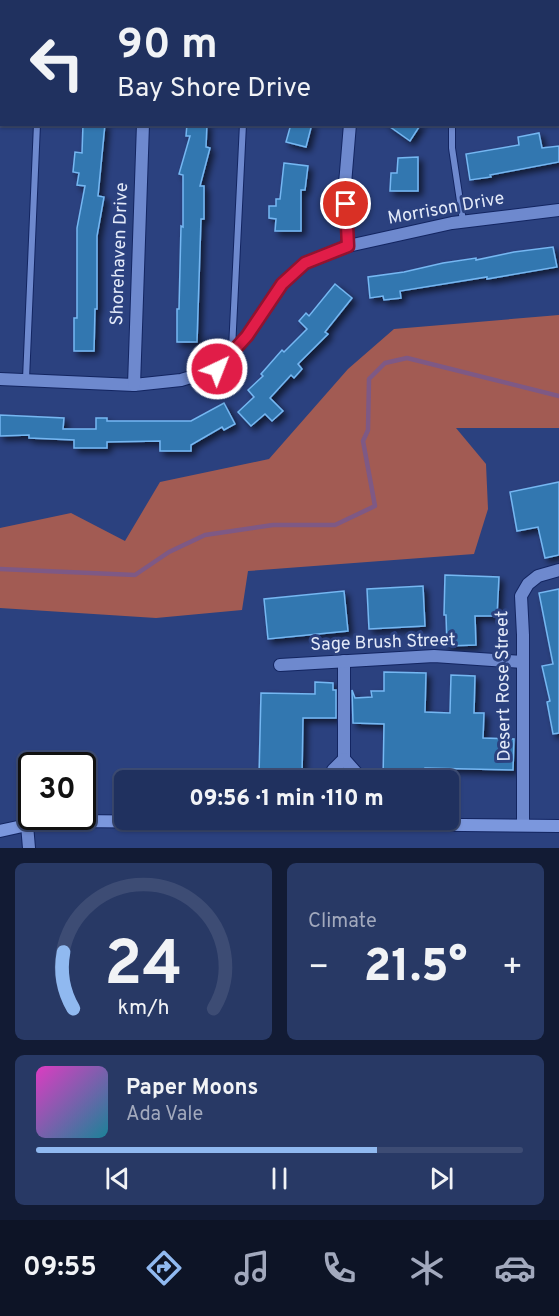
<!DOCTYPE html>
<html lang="en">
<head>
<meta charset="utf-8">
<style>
	body { margin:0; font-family:Overpass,sans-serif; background:#283965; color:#f1f3f6; height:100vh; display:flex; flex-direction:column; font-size:22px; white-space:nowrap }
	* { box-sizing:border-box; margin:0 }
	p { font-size:20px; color:#a2a9bd }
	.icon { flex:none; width:33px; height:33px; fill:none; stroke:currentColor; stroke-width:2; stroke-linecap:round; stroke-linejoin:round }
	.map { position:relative; height:848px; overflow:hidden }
	.details { display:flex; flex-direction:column; gap:15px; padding:15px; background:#121b34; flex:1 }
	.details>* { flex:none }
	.guide { position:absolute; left:0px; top:0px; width:560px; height:126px; box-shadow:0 2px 4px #0004,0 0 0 2px #3d4c74; background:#20315f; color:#f1f3f6; overflow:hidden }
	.speed { position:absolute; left:18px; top:752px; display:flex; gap:12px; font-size:30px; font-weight:700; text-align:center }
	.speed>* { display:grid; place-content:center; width:78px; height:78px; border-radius:50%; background:#20315f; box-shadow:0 2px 4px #0004,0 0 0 2px #3d4c74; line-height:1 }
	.speed .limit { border:3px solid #111; border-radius:9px; background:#fff; color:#111 }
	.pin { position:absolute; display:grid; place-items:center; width:51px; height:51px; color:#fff; margin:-26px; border:3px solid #fff; border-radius:50%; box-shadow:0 2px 6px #0007 }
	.me { position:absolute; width:66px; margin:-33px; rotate:43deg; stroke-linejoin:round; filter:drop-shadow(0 0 4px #0008) }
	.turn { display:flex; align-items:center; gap:21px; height:126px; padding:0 18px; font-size:27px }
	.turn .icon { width:78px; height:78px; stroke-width:2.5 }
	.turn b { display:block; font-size:42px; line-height:51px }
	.big { font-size:45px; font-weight:800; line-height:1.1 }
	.details .tile { flex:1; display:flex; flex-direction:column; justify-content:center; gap:9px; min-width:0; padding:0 21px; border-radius:9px; background:#283965 }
	.details .dial { align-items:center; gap:0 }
	.dial svg { height:156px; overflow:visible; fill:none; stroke:#3d4c74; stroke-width:7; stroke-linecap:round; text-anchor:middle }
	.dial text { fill:#f1f3f6; stroke:none }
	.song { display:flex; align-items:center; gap:18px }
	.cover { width:72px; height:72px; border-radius:9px; background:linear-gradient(135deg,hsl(310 70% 55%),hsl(190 70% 35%)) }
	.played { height:6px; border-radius:3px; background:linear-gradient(90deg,#90b9f0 70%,#3d4c74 70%) }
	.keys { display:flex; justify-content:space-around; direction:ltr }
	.heat { display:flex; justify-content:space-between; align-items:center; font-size:33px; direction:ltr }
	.details .tiles { flex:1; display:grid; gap:15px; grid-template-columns:1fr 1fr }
	.tile:last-child { grid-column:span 2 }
	.trip { position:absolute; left:114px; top:770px; width:345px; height:60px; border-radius:9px; background:#20315f; box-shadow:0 2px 4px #0004,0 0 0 2px #3d4c74; font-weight:800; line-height:60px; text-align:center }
	.menu { display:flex; height:96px; justify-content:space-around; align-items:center; background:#0d1426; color:#a2a9bd }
	.menu .icon { width:42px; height:42px }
	.menu .on { color:#90b9f0 }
	.menu b { font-size:27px; color:#f1f3f6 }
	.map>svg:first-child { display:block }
</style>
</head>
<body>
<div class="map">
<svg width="559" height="848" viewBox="0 0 559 848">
	<defs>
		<filter id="shadow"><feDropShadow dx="4" dy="4" stdDeviation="3" flood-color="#0009"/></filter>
	</defs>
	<rect width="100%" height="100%" fill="#2b417f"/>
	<path fill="#a25b53" d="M559 315V428H456L486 464 488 509 474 554 248 571 242 610 156 618 0 608V528L71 513 125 541 160 482 269 459 348 369 394 329Z"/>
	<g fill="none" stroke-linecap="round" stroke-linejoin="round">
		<path stroke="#7e5985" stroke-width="4.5" d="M0 569 135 575 169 552 205 535 273 525H335L375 506 363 441 368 430 369 379 385 363 407 358 559 396"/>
	</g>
	<g fill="#3377b0" stroke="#75b7f2" stroke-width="1.5" filter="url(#shadow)">
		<path d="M83 124H105L98 196 104 197 97 236V309H95L94 351H74V318H77V228L85 186 77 185 79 173 73 172 75 152 82 153Z"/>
		<path d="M187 124H207L206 147 210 148 200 186H204V219H201L197 342H177V309H179L181 226 183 227V175L179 174 190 136H186Z"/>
		<path d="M291 124H312L306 147 286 142Z"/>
		<path d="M386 124H421L410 141Z"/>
		<path d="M539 133 542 148 559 146V162L490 175 491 177 470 180 466 154 519 145 518 137Z"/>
		<path d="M418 157V191H390L391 173H397L398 158Z"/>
		<path d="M284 163 308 166 305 190H301V231H275L276 219 269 218V206H276V199H280Z"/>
		<path d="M553 247 557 267 487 279V277L400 291 401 298 384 300 383 296 370 298 368 277 404 272 443 263 476 258V260L514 252Z"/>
		<path d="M335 284 352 298 325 332 328 334 298 364 302 369 294 378 291 375 270 398 283 411 272 421 265 414 251 426 238 412 254 397 248 390 263 376 261 374 282 350 284 352 307 329 299 321 306 313 309 316Z"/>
		<path d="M224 403 235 424 224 430 222 427 191 445V451H160V441L107 442V448H74V440L29 438V435L0 436V415L64 418 63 429H96V418H107V421H191Z"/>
		<path d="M559 482V555L545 558 538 527 517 531 510 492Z"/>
		<path d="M445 575 499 577 497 616H475L476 645 447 646 446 615H444Z"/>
		<path d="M423 586 425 626 369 629 367 589Z"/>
		<path d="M559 589V733L553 734 547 702 550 701 542 666 553 664 539 593Z"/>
		<path d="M344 591 348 631 268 639 264 599Z"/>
		<path d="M384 672 426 673 425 712 450 713 451 675 475 676 474 713H484L483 738 514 739 513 770 425 768 424 780H383L384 724 353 723 352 690 355 698 372 697 371 691H384Z"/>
		<path d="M315 682 333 683V690H336V718H303L302 777 259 776 261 693 315 694Z"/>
	</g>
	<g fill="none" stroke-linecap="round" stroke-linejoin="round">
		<g stroke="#132561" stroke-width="8">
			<g id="service">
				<path d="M42 2V0"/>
				<path d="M272 2 274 0"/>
				<path d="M558 9 559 8"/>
				<path d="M558 104H559"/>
				<path d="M452 124V148L463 221"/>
				<path d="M232 349 243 124"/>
				<path d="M26 379 37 124"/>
			</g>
		</g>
		<g stroke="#132561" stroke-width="14">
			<g id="minor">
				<path d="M397 0 399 2"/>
				<path d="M154 2V0"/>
				<path d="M422 2 423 0"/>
				<path d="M348 246 345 184 350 124"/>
				<path d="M0 379 134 385 181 380 217 369 247 336 282 284 305 263 348 246 452 223 559 210"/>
				<path d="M134 385 143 124"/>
				<path d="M344 661V759L360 777 361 780"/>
				<path d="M280 665 434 656 523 662"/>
				<path d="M331 780 333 770 344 759"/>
				<path d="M27 825 29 848"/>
				<path d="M523 825V635L521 596 528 584 538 576 559 570"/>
			</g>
		</g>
		<g stroke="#132561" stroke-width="14">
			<path id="secondary" d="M0 831 27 825 76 821 559 826"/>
		</g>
		<use href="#service" stroke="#6e89ce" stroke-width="6"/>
		<use href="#minor" stroke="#6e89ce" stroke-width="12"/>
		<use href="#secondary" stroke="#7b97dd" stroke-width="12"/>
	</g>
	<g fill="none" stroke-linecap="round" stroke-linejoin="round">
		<g stroke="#92132f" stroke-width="15">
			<path id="route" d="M217 369 247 336 282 284 305 263 348 246 346 204"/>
		</g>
		<use href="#route" stroke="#e11d48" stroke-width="10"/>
	</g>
	<g text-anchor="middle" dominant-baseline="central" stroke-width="6" stroke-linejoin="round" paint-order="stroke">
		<g font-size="18" fill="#e3eaf9" stroke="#2b417f">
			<text transform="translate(446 209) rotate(-10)">Morrison Drive</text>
			<text transform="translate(120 254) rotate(-88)">Shorehaven Drive</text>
			<text transform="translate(383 643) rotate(-2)">Sage Brush Street</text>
			<text transform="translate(504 686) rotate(-91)">Desert Rose Street</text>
		</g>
	</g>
</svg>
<div class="speed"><div class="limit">30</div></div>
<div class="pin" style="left:346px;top:204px;background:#d93025"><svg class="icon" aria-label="arrive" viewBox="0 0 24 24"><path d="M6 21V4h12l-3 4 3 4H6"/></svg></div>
<svg class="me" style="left:217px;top:369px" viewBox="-20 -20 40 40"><circle r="17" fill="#e11d48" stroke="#fff" stroke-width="3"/><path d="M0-11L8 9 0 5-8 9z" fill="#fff"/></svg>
<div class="trip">09:56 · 1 min · 110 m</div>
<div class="guide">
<div class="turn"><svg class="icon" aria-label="left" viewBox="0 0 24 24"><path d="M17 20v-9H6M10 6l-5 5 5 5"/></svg><div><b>90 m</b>Bay Shore Drive</div></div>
</div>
</div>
<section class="details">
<div class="tiles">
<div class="tile dial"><svg viewBox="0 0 100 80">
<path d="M14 69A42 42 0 1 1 86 69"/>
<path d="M14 69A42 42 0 0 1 9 40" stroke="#90b9f0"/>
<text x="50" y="56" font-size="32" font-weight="700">24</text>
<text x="50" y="72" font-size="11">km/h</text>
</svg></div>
<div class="tile"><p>Climate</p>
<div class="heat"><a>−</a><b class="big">21.5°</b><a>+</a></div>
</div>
<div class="tile">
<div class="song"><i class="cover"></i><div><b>Paper Moons</b><p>Ada Vale</p></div></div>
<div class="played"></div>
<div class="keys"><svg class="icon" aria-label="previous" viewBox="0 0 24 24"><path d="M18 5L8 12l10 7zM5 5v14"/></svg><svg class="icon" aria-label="pause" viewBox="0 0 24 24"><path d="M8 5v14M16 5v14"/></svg><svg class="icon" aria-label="next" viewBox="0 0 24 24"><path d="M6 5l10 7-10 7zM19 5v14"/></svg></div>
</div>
</div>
</section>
<nav class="menu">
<b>09:55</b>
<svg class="icon on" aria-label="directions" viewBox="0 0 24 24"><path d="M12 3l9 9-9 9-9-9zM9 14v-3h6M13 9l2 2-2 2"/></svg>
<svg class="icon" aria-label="music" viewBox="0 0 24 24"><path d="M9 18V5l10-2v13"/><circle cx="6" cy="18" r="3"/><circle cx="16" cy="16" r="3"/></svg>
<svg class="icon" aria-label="phone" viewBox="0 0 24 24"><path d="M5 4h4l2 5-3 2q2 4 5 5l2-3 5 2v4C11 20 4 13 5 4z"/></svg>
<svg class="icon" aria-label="climate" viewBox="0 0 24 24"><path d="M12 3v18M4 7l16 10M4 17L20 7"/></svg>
<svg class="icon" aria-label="car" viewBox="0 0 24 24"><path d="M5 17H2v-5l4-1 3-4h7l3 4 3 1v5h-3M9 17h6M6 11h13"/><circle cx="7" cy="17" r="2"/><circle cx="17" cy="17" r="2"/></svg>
</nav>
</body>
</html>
